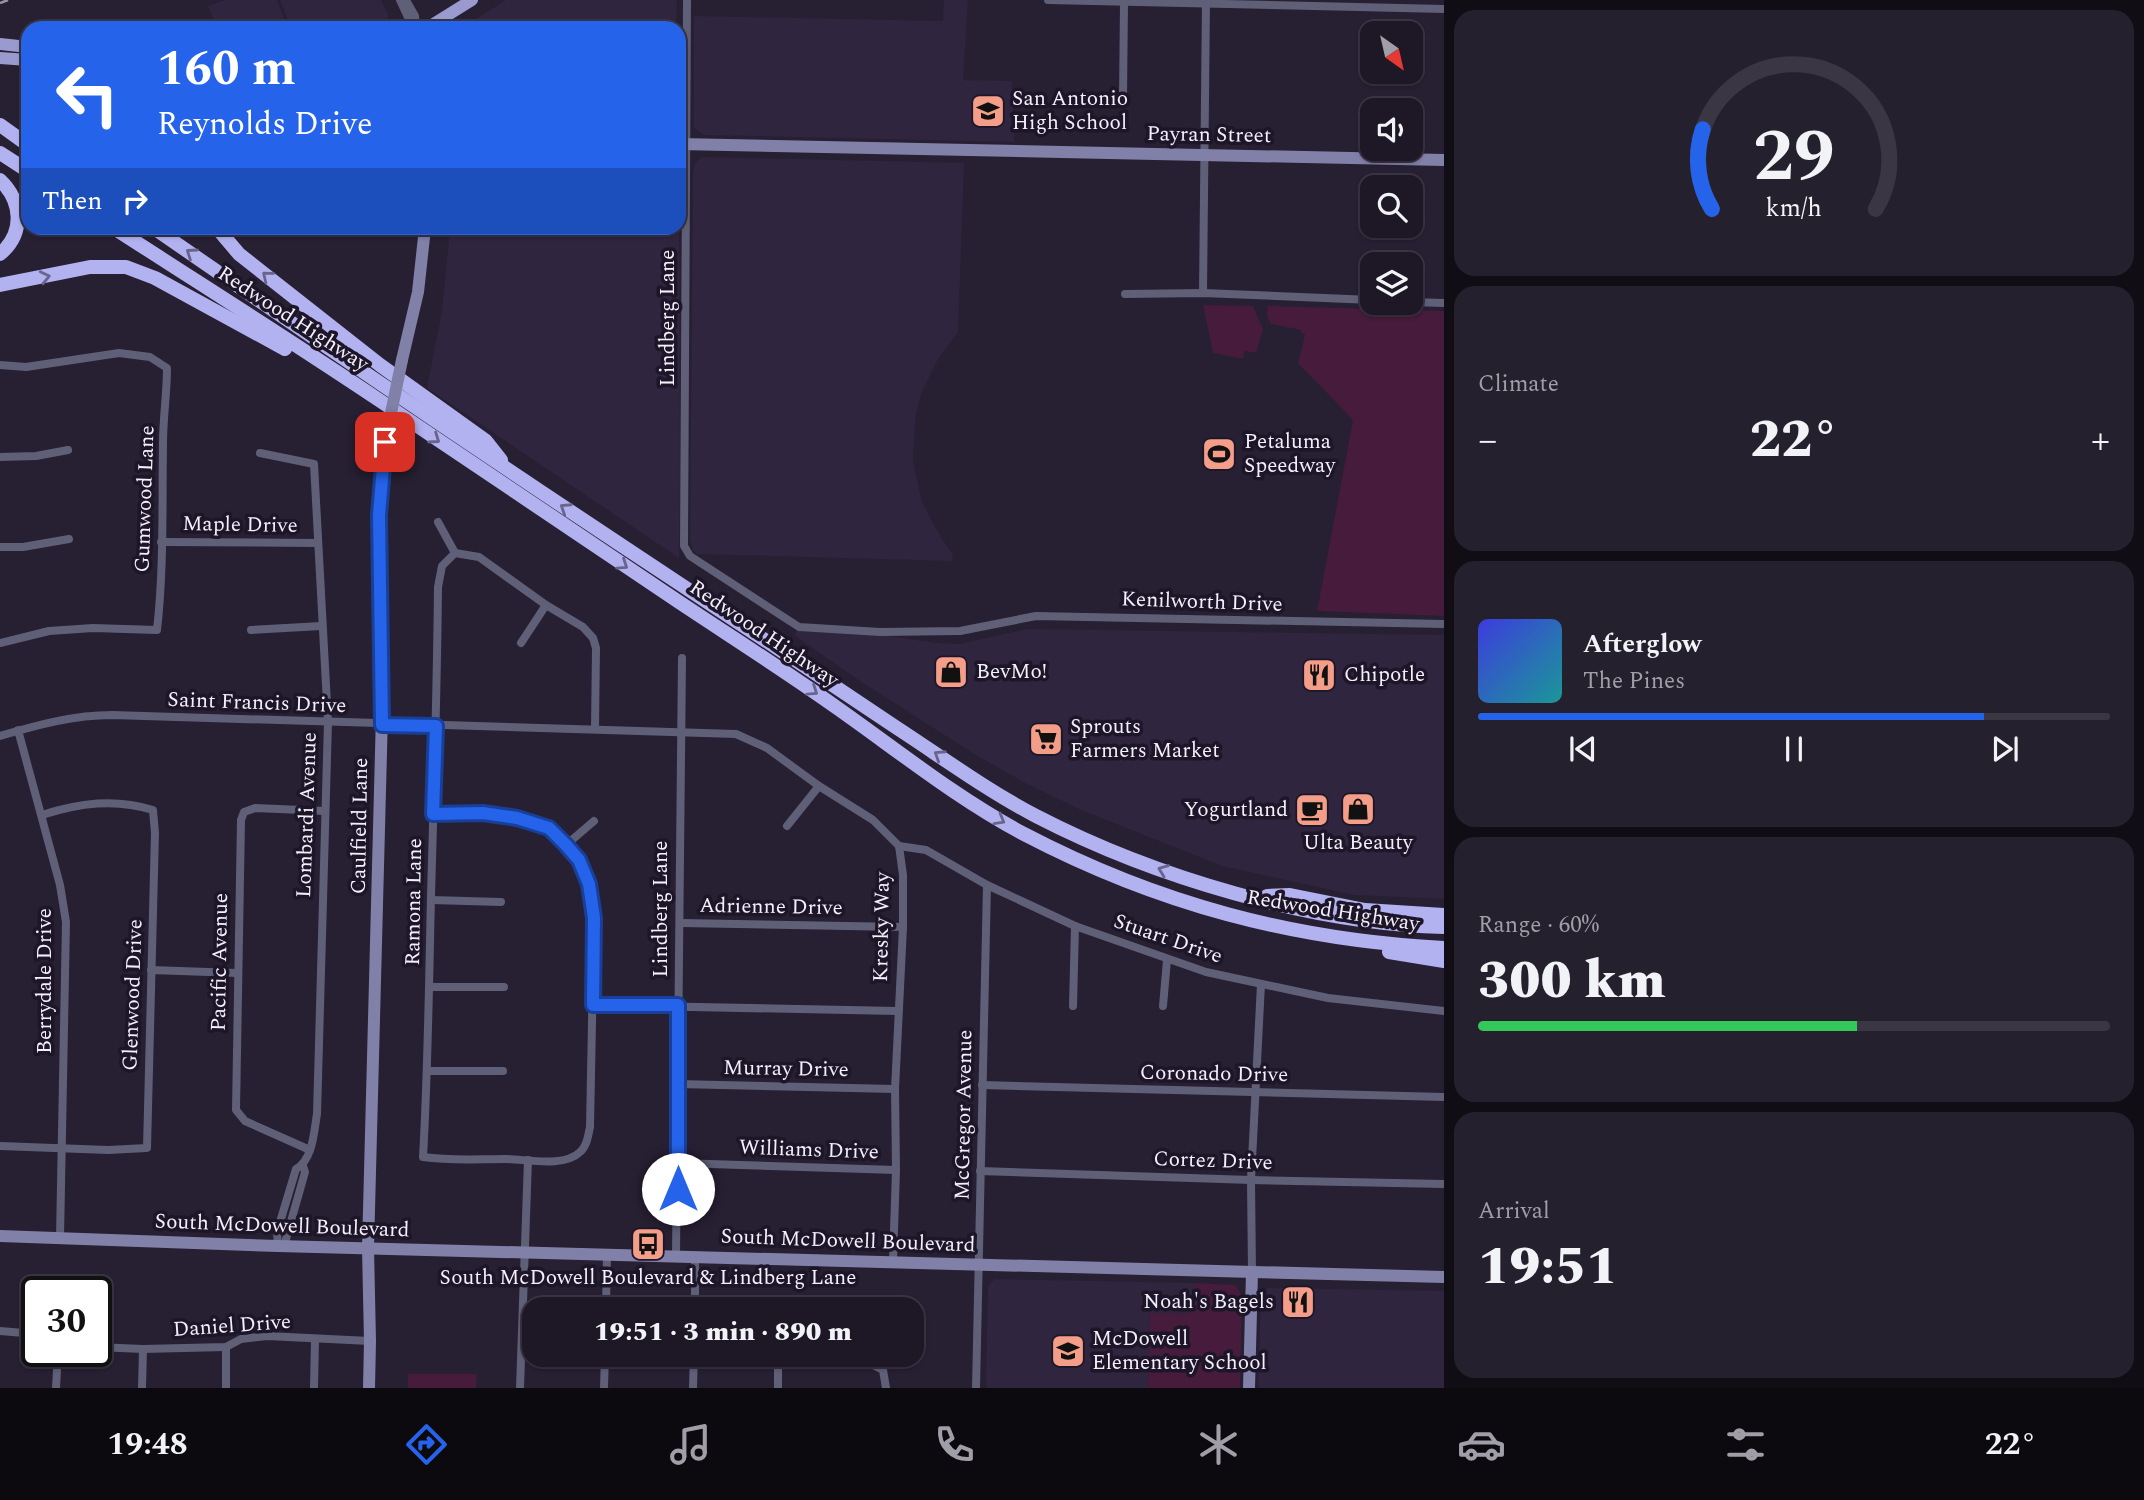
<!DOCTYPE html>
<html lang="en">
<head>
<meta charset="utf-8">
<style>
	body { margin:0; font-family:Spectral,serif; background:#25202e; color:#f1f3f6; height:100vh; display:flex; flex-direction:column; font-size:26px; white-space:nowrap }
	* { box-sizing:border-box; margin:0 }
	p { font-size:23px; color:#a09fa7 }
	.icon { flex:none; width:38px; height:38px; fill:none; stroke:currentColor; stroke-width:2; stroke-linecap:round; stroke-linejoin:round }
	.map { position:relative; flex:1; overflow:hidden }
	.details { display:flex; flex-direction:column; gap:10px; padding:10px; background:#100d15; width:700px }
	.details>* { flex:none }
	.hud { position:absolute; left:21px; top:21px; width:665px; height:214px; border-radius:21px; box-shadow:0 2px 5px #0004,0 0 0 2px #3b3643; background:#2563eb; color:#fff; overflow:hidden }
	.needle { width:46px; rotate:146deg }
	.buttons { position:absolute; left:1360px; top:21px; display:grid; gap:14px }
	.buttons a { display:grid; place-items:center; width:63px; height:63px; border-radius:14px; background:#1d1726; box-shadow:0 2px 5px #0004,0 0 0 2px #3b3643; font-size:35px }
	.speed { position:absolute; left:21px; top:1276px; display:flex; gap:14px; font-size:35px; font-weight:700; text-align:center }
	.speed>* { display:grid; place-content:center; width:91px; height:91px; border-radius:50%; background:#1d1726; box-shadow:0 2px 5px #0004,0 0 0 2px #3b3643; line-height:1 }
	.speed .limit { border:4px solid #111; border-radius:10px; background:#fff; color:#111 }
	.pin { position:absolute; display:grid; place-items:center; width:60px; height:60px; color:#fff; margin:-30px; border-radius:14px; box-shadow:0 4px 10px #0006 }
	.me { position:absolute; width:77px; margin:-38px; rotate:0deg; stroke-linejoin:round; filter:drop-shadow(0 0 5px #0008) }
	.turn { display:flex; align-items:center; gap:24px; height:147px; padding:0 21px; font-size:32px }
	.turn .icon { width:91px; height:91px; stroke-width:2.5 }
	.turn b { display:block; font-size:49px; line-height:60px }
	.then { display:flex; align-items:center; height:66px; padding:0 21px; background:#0003; gap:14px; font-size:26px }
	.big { font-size:52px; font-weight:800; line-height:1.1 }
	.details .tile { flex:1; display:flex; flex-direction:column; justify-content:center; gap:10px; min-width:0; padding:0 24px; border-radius:21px; background:#25202e }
	.details .dial { align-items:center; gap:0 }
	.dial svg { height:182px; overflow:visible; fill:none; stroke:#3b3643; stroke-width:7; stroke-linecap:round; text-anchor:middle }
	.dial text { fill:#f1f3f6; stroke:none }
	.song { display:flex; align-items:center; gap:21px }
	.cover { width:84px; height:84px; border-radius:10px; background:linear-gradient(135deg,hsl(240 70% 55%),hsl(180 70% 35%)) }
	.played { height:7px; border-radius:4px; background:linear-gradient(90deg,#2563eb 80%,#3b3643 80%) }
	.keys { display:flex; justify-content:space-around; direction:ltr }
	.heat { display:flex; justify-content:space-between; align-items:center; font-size:38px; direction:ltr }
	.charge { height:10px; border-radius:5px; background:linear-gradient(90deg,#34c759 60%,#3b3643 0) }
	.trip { position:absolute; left:522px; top:1297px; width:402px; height:70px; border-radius:21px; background:#1d1726; box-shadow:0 2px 5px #0004,0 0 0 2px #3b3643; font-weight:800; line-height:70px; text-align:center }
	.menu { display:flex; height:112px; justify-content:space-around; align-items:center; background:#0c090f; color:#a09fa7 }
	.menu .icon { width:49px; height:49px }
	.menu .active { color:#2563eb }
	.menu b { font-size:32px; color:#f1f3f6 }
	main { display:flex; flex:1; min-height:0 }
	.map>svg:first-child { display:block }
</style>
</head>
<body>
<main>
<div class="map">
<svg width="1444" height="1388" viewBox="0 0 1444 1388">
	<rect width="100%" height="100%" fill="#271f32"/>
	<g fill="#2f253e">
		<path d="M225 0H277L288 28H217L208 6Z"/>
		<path d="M280 0H381L388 15V21L378 28H291Z"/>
		<path d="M506 0H677L676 28H461Z"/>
		<path d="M944 0H968L963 80 1012 81 1014 142 703 135 694 128V16L943 21Z"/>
		<path d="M702 157 964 163 958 332 937 361 921 394 915 420 913 461 922 502 940 536 953 554 952 561 696 554 693 550 690 540 693 173 695 163Z"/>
		<path d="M679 166 680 480 679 558 427 388 442 311 450 228H679Z"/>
		<path d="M1027 629 1444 635V899L1354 895 1222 866 1081 810 1023 782 971 752 860 681 794 635 797 630 868 633 937 643 959 644Z"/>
		<path d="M995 1279 1195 1283 1188 1314H1150L1148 1388H986L988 1286Z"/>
		<path d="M1268 1288 1444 1291V1388H1258L1261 1294Z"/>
	</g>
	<g fill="#461b3b">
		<path d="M1203 305 1253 306 1263 329 1256 353 1245 351 1243 359 1213 353Z"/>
		<path d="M1268 306 1444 311V616L1317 611 1353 420 1298 363 1305 334 1301 333V330L1271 324 1267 316Z"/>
		<path d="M1195 1283 1235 1285 1242 1295 1240 1388H1148L1150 1313 1188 1314Z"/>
		<path d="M408 1374H477L476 1388H408Z"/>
	</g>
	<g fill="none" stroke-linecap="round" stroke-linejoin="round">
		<g stroke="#5f5f78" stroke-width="8">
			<path d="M400 0 413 28"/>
			<path d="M406 0 415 16 416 28"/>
			<path d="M687 0 684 546 690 556 799 627 880 632 960 631 1036 616 1444 624"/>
			<path d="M1048 0 1444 9"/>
			<path d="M1123 97 1124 3"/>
			<path d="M1203 293 1206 0"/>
			<path d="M1125 294 1203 293 1372 300"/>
			<path d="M1410 302 1444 303"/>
			<path d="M0 365 26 367 119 353 150 357 167 368C167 393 163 418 163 443 162 505 164 569 157 630L93 628 49 631 0 643"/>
			<path d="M260 453 314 464 328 722 317 1114C314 1131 313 1160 296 1169L277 1232 278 1246"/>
			<path d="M0 457 36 456 68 450"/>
			<path d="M438 522 455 553"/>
			<path d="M161 542 318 543"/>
			<path d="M0 547H23L69 539"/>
			<path d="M455 553 479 557 546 605 583 627 593 638 596 648 595 729"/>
			<path d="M251 630 321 626"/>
			<path d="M521 643 546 605"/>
			<path d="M18 730 60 885 66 922 60 1238"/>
			<path d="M0 736C37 725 74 715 112 715L736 734 767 748 819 786 873 820 899 846 903 875V927L895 1089 896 1170 893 1261"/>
			<path d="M433 814 483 813 517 818 549 828 579 861 589 884 594 918 590 1127C588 1136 587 1146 580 1152 564 1168 526 1159 505 1159 477 1159 451 1161 423 1157 428 1070 429 983 431 896 434 793 437 690 438 587L442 566 455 553"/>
			<path d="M787 826 819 786"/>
			<path d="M566 845 594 821"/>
			<path d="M899 846 926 850 987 885 1075 926 1206 972 1328 998 1444 1011"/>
			<path d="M431 900 501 902"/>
			<path d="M681 923 903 927"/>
			<path d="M151 970 237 973"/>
			<path d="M430 987H504"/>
			<path d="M593 1005 897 1011"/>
			<path d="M1073 1006 1075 926"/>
			<path d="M1163 1006 1167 960"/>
			<path d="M428 1071H503"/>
			<path d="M677 1084 895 1089"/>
			<path d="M982 1085 1444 1097"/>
			<path d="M0 1146 108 1150 147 1148 155 833 153 810C115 798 79 803 42 815"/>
			<path d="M310 1150 245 1121 236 1110 241 820 244 812 255 808 325 811"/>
			<path d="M678 1163 896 1170"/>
			<path d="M980 1171 1251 1180 1444 1184"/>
			<path d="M284 1246 305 1172 303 1166"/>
			<path d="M676 1256 682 658"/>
			<path d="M1252 1272 1251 1180 1261 984"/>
			<path d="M606 1309 607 1254"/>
			<path d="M695 1309V1256"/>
			<path d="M0 1331 24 1333 37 1337"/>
			<path d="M96 1347 143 1349 226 1347 241 1339 267 1336 370 1341"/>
			<path d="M694 1361 873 1365 883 1370 886 1388"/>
			<path d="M56 1388 58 1351"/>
			<path d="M142 1388 143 1349"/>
			<path d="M226 1388V1347"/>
			<path d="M314 1388 315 1339"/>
			<path d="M520 1388 528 1160"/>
			<path d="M604 1388 605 1354"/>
			<path d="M693 1388 694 1354"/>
			<path d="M778 1388V1364"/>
			<path d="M976 1388 987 885"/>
		</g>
		<g stroke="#8080a9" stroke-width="12">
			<path d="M679 144C934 151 1189 153 1444 160"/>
			<path d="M402 360 418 292 425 228"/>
			<path d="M0 1236 278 1246 1444 1277"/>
			<path d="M369 1388 370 1341 368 1248 382 714 379 515 385 442"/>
			<path d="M1249 1388 1252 1272"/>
		</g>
		<g stroke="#9a9acf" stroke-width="12">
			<path d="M427 28 472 0"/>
			<path d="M0 44 28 47"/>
			<path d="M0 58 28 60"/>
		</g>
		<g stroke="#b2b2f1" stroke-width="14">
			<path d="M0 125 28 145"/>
			<path d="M0 153 28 171"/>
			<path d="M0 180C22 201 25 233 0 254"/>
			<path d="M114 228C202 285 291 341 379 400 479 467 578 535 679 602 730 636 782 669 833 705 896 749 956 798 1024 834 1158 904 1293 940 1444 948"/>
			<path d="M154 228C330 350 507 470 686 588 756 634 827 681 897 728 943 758 988 791 1036 816 1154 877 1311 924 1444 927"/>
			<path d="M217 228 239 254 380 365 486 441 501 460"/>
			<path d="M0 285 90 267H126L155 278 285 349"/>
			<path d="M1267 896 1290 895 1365 910 1444 915"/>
			<path d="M1389 952 1444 961"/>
		</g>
		<path stroke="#9992a2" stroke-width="2.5" stroke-dasharray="10 5" stroke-linecap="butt" d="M0 3 8 0"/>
		<path stroke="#8080a9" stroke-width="12" d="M385 442 402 360"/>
	</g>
	<defs><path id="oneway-chevron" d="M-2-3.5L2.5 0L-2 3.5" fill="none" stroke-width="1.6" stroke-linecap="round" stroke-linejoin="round" transform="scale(1.75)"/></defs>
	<g stroke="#68648c">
		<use href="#oneway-chevron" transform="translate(191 253) rotate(-145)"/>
		<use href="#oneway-chevron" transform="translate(267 276) rotate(-141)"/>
		<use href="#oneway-chevron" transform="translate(45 277) rotate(-13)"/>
		<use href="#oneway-chevron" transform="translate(435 439) rotate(35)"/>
		<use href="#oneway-chevron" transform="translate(565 508) rotate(-147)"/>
		<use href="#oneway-chevron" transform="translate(623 565) rotate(34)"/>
		<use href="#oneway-chevron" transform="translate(813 691) rotate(34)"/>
		<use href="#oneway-chevron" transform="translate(939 755) rotate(-147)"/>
		<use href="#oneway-chevron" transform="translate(1000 820) rotate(30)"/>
		<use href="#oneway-chevron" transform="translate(1163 870) rotate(-159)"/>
	</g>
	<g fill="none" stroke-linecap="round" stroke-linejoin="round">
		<g stroke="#184099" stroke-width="18">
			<path id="route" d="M385 442 379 515 382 725 436 726 433 814 483 813 517 818 549 828 566 845 579 860 589 884 594 918 593 1005H678V1189"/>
		</g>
		<use href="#route" stroke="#2563eb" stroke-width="12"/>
	</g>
	<defs>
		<g id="school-square" transform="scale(1.75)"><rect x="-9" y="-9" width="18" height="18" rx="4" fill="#f49e89" stroke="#1d1628"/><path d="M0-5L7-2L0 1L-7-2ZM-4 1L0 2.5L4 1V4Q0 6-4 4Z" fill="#111"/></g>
		<g id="stadium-square" transform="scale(1.75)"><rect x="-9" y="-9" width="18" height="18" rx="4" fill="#f49e89" stroke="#1d1628"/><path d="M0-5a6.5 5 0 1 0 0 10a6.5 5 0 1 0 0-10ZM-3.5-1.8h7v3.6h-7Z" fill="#111"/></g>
		<g id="shop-square" transform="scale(1.75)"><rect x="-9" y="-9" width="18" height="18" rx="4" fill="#f49e89" stroke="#1d1628"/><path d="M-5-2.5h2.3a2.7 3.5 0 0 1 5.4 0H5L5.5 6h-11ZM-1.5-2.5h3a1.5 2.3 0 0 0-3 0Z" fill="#111"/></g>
		<g id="restaurant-square" transform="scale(1.75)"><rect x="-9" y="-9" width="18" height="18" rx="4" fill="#f49e89" stroke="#1d1628"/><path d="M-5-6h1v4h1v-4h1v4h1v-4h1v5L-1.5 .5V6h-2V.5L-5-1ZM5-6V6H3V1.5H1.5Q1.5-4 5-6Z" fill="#111"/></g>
		<g id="supermarket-square" transform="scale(1.75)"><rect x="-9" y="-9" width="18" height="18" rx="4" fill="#f49e89" stroke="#1d1628"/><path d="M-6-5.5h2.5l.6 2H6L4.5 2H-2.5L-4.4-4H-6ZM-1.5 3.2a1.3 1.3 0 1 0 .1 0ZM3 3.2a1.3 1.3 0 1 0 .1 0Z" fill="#111"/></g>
		<g id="cafe-square" transform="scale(1.75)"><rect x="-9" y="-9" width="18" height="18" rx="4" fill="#f49e89" stroke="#1d1628"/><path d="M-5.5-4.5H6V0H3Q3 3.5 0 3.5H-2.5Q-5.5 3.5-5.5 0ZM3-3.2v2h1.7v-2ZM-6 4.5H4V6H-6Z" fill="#111"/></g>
		<g id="bus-square" transform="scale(1.75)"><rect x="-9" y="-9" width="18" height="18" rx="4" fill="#f49e89" stroke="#1d1628"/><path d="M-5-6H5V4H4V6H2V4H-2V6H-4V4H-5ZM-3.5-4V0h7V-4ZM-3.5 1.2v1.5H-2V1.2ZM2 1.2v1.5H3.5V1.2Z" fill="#111"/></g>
	</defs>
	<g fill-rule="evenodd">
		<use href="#school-square" x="988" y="111"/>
		<use href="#stadium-square" x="1219" y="454"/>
		<use href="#shop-square" x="951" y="672"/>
		<use href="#restaurant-square" x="1319" y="675"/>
		<use href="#supermarket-square" x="1046" y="739"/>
		<use href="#shop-square" x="1358" y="809"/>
		<use href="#cafe-square" x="1312" y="810"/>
		<use href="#bus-square" x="648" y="1244"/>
		<use href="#restaurant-square" x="1298" y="1302"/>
		<use href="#school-square" x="1068" y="1351"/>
	</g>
	<g text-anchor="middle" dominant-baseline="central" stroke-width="7" stroke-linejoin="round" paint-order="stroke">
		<g font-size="21" fill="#f4effc" stroke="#1d1628" text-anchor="start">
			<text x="1012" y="99">San Antonio<tspan x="1012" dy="24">High School</tspan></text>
			<text x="1244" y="442">Petaluma<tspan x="1244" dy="24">Speedway</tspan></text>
			<text x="976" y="672">BevMo!</text>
			<text x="1344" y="675">Chipotle</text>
			<text x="1070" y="727">Sprouts<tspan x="1070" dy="24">Farmers Market</tspan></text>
			<text x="1288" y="810" text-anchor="end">Yogurtland</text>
			<text x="1358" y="843" text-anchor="middle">Ulta Beauty</text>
			<text x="648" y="1278" text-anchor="middle">South McDowell Boulevard &amp; Lindberg Lane</text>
			<text x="1274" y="1302" text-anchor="end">Noah's Bagels</text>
			<text x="1092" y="1339">McDowell<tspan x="1092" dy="24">Elementary School</tspan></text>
		</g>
		<g font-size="21" fill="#f4effc" stroke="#1d1628">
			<text transform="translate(1209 135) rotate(1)">Payran Street</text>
			<text transform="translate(668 318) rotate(-90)">Lindberg Lane</text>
			<text transform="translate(293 319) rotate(33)">Redwood Highway</text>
			<text transform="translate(145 499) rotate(-88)">Gumwood Lane</text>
			<text transform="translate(240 525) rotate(1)">Maple Drive</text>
			<text transform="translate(1202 602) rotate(2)">Kenilworth Drive</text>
			<text transform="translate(764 634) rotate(34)">Redwood Highway</text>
			<text transform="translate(257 703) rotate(2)">Saint Francis Drive</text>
			<text transform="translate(307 815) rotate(-88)">Lombardi Avenue</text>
			<text transform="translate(360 826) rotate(-89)">Caulfield Lane</text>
			<text transform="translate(414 902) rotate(-89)">Ramona Lane</text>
			<text transform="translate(771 907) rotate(1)">Adrienne Drive</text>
			<text transform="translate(661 909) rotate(-90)">Lindberg Lane</text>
			<text transform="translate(1333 911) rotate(9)">Redwood Highway</text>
			<text transform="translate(882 927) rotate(-89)">Kresky Way</text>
			<text transform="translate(1168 939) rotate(19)">Stuart Drive</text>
			<text transform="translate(220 962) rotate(-89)">Pacific Avenue</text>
			<text transform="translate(45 981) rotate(-90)">Berrydale Drive</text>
			<text transform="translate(133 995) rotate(-88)">Glenwood Drive</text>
			<text transform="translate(786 1069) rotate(1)">Murray Drive</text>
			<text transform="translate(1214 1074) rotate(1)">Coronado Drive</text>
			<text transform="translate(964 1115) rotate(-89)">McGregor Avenue</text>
			<text transform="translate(809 1150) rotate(2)">Williams Drive</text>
			<text transform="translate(1213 1161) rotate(2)">Cortez Drive</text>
			<text transform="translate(282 1226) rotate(2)">South McDowell Boulevard</text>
			<text transform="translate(848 1241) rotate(2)">South McDowell Boulevard</text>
			<text transform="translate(232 1326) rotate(-4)">Daniel Drive</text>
		</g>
	</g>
</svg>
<div class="buttons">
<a><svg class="needle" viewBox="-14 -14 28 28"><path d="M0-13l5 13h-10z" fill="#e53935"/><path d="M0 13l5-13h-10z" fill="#a09fa7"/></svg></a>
<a><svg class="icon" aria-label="sound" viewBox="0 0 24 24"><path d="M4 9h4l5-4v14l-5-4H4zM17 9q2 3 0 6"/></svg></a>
<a><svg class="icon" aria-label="search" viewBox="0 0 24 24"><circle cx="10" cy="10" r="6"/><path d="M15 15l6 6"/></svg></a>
<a><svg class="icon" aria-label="layers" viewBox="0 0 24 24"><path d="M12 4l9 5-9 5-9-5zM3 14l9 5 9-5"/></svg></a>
</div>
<div class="speed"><div class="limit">30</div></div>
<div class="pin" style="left:385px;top:442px;background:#d93025"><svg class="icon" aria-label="arrive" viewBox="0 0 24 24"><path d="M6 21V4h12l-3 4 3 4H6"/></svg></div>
<svg class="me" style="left:678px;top:1189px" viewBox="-20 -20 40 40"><circle r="19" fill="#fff"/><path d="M0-13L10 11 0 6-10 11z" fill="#2563eb"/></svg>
<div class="trip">19:51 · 3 min · 890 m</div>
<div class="hud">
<div class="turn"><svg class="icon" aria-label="left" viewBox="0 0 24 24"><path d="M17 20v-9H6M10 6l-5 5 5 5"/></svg><div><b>160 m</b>Reynolds Drive</div></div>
<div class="then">Then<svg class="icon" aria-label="right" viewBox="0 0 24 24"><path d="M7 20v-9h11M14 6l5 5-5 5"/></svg></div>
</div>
</div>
<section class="details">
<div class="tile dial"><svg viewBox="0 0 100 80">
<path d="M14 69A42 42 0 1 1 86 69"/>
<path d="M14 69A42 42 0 0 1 10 34" stroke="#2563eb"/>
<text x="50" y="56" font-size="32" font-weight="700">29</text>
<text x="50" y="72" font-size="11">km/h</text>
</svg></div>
<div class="tile"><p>Climate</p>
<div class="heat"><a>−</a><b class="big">22°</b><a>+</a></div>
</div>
<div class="tile">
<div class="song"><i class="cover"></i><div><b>Afterglow</b><p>The Pines</p></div></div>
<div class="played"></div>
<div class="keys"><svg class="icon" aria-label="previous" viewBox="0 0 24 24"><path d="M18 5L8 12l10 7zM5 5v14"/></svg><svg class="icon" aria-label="pause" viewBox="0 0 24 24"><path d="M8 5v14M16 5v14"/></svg><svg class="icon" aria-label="next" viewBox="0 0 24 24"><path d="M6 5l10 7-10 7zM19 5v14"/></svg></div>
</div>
<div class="tile"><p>Range · 60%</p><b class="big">300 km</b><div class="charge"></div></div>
<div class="tile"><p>Arrival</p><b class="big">19:51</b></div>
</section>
</main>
<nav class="menu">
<b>19:48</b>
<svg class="icon active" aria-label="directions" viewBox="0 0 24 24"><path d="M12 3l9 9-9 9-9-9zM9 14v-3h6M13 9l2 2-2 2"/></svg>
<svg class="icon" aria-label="music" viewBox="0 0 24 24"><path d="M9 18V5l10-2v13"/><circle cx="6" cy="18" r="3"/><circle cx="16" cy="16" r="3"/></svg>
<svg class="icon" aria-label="phone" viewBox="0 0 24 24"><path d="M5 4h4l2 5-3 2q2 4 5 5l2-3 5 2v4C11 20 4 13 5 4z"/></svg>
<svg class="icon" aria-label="climate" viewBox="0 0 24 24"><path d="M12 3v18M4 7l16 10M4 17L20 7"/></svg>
<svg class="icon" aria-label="car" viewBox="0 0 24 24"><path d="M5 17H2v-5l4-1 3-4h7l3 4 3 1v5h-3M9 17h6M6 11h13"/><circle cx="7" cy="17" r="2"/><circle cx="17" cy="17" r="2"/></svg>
<svg class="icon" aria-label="filters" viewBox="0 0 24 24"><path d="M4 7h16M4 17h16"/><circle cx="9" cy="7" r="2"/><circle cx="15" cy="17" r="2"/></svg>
<b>22°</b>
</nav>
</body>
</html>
